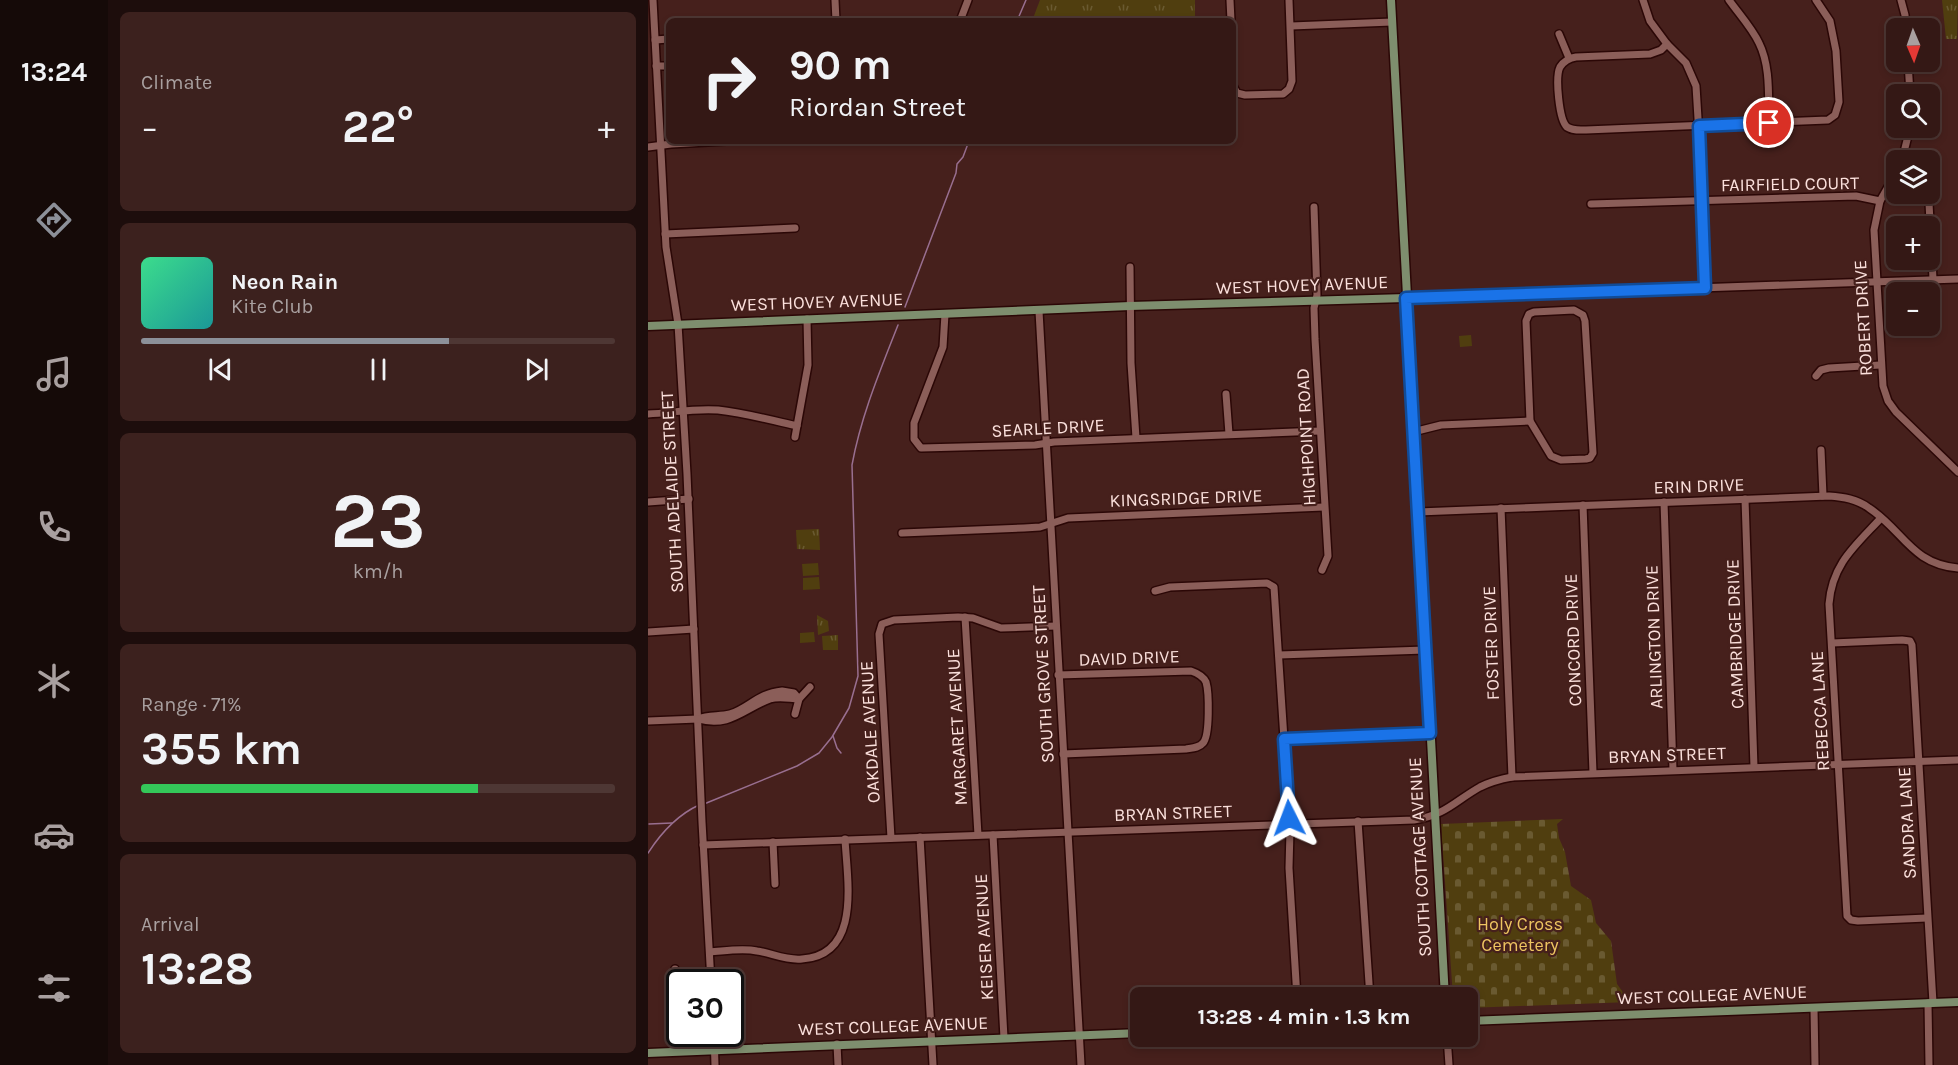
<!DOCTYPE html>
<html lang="en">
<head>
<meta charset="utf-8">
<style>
	body { margin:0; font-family:Karla,sans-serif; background:#3c211e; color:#f1f3f6; height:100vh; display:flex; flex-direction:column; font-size:22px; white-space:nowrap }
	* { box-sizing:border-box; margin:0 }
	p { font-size:20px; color:#a9a0a0 }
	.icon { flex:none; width:33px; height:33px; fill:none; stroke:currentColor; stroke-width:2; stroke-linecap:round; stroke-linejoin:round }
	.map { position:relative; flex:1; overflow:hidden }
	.panel { display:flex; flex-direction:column; gap:12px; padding:12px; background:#1d0d0c; width:540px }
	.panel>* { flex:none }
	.top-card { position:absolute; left:18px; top:18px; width:570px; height:126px; border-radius:9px; box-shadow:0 3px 9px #0003,0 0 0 2px #4e3734; background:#341815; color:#f1f3f6; overflow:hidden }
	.needle { width:39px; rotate:178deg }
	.fabs { position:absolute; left:1238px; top:18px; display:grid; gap:12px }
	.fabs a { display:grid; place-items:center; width:54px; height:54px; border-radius:9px; background:#341815; box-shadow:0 3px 9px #0003,0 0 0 2px #4e3734; font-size:30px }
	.speed { position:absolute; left:18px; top:969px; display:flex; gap:12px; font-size:30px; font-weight:700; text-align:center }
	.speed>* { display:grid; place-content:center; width:78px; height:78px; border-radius:50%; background:#341815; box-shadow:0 3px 9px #0003,0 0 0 2px #4e3734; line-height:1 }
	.speed .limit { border:3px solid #111; border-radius:9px; background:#fff; color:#111 }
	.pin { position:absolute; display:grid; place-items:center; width:51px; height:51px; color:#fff; margin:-26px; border:3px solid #fff; border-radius:50%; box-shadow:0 2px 6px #0007 }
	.me { position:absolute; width:66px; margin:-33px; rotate:357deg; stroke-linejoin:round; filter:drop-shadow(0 0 4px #0008) }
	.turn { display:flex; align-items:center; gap:21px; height:126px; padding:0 24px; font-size:27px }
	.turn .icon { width:78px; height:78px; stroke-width:2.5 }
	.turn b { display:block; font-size:42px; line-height:51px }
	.big { font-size:45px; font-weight:700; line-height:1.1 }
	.panel .card { flex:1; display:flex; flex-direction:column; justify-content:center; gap:9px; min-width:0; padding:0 21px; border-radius:9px; background:#3c211e }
	.panel .dial { align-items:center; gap:0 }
	.dial b { font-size:78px; line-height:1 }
	.song { display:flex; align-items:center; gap:18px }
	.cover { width:72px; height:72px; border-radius:9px; background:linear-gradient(135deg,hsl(150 70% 55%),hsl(180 70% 35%)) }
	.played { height:6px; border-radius:3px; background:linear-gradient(90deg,#8c9099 65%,#4e3734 65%) }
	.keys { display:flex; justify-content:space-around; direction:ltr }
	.heat { display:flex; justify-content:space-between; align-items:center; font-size:33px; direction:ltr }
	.charge { height:9px; border-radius:4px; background:linear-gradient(90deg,#34c759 71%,#4e3734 0) }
	.trip { position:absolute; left:482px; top:987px; width:348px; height:60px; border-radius:9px; background:#341815; box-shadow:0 3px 9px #0003,0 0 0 2px #4e3734; font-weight:700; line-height:60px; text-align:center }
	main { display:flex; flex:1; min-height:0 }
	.tabs { display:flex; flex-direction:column; width:108px; justify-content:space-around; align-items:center; background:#150a08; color:#a9a0a0 }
	.tabs .icon { width:42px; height:42px }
	.tabs .selected { color:#8c9099 }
	.tabs b { font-size:27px; color:#f1f3f6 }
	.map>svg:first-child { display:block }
</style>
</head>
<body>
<main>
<nav class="tabs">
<b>13:24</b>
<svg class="icon selected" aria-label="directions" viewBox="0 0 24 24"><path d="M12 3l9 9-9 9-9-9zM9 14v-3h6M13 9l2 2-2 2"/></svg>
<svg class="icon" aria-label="music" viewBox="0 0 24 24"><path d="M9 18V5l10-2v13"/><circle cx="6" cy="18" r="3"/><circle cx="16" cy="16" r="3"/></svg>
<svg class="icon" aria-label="phone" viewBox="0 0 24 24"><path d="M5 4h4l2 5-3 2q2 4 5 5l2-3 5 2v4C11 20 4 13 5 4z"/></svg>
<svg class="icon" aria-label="climate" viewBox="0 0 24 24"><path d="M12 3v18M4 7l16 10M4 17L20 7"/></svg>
<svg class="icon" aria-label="car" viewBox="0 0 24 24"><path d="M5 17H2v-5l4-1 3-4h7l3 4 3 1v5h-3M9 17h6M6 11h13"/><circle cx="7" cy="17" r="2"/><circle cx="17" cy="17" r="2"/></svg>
<svg class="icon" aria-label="filters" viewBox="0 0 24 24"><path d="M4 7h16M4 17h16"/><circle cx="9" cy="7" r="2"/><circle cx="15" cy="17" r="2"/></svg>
</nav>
<section class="panel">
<div class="card"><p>Climate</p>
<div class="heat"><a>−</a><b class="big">22°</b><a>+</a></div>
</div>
<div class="card">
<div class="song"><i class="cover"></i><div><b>Neon Rain</b><p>Kite Club</p></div></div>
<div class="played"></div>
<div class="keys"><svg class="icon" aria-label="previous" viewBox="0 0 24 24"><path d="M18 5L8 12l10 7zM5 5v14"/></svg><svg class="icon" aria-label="pause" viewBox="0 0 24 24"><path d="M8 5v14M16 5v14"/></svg><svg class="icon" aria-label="next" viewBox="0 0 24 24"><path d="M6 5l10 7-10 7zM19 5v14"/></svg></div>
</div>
<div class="card dial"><b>23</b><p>km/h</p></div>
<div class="card"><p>Range · 71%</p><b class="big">355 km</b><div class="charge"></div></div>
<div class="card"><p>Arrival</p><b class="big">13:28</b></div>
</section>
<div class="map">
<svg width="1310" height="1065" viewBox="0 0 1310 1065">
	<defs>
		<pattern id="grass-tufts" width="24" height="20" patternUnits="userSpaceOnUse" patternTransform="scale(1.5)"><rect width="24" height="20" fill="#503e0f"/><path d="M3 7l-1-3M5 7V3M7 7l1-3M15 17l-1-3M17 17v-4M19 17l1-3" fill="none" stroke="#6a5a31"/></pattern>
		<pattern id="cemetery-stones" width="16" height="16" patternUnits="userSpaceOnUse" patternTransform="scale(1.5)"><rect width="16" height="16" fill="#503e0f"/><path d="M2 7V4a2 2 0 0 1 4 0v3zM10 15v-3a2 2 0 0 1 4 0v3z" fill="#6a5a31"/></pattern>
	</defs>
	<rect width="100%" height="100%" fill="#46201c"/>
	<g fill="url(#grass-tufts)">
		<path d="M392 0H547V21H384Z"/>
		<path d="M1294 0H1310L1309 39H1298Z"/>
		<path d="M823 335 824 346 812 347 811 336Z"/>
		<path d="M171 529 172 550 149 549 148 530Z"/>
		<path d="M169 615 180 621 181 631 170 635Z"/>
		<path d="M190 635V650H175L174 636Z"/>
	</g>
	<path fill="url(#cemetery-stones)" d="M915 819 909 824 911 838 917 852 923 886 943 900 948 923 963 941 969 984 982 1002 819 1008V998L805 997 793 824Z"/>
	<g fill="#503e0f">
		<path d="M170 563 171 575 155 576 154 564Z"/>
		<path d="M171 577 172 589 155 590V578Z"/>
		<path d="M166 632 167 642 152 643V633Z"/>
	</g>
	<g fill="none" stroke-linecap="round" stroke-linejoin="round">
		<g stroke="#996f90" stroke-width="1.5">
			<path d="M369 21 378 0"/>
			<path d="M257 307 308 173 309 164 315 157 321 141"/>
			<path d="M185 736 189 748 193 753"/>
			<path d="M56 804 149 766 171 753 184 737 201 708 210 676 204 465C213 416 232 371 250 325"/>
			<path d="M1 824 24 823"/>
			<path d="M0 853C13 833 29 815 51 805"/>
		</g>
		<g stroke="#2b0706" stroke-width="10">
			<g id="minor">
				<path d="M5 0 18 247 30 324 39 474 54 822 63 982"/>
				<path d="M187 0 188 21"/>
				<path d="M582 0 583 21"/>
				<path d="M995 0 1002 21 1019 44 1038 63 1048 86 1055 200 1057 288"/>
				<path d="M1081 0C1091 14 1104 28 1111 43 1123 67 1120 98 1121 123"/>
				<path d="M1253 0 1257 15 1258 28"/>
				<path d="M312 21 320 0"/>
				<path d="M643 26 744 22"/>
				<path d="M911 34 921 58"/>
				<path d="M7 40 21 39"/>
				<path d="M1019 44 1013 50 1002 54 928 57C921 58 916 61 912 67 907 77 911 120 919 127 925 131 931 130 938 130L1180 120 1187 115 1191 102 1188 51 1182 21 1168 0"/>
				<path d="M1260 62 1262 94"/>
				<path d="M8 66H21"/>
				<path d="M585 86 589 93 597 95 635 94 641 89 644 81 641 0"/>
				<path d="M0 147 23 144 78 141"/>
				<path d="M1254 160 1262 128"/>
				<path d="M1248 173 1232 201 1226 230 1235 386 1240 401 1248 412 1310 472"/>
				<path d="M1281 203 1285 279"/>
				<path d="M943 204 1208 196 1232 201"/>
				<path d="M666 207 669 295 666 308 667 339 680 556 674 570"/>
				<path d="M17 234 147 228"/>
				<path d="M482 267 483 363 488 438"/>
				<path d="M758 298 1310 279"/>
				<path d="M926 310 935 315 937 321 945 453 942 458 938 459 913 460 903 456 882 421 878 321 881 314 886 312Z"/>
				<path d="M391 311 433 1065"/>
				<path d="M297 314 295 347 266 423V439L273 448 387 445 406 442 672 431"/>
				<path d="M1168 376 1173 370 1181 368 1232 365"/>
				<path d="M578 394 581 434"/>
				<path d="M0 414C23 413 47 408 70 410 97 413 123 420 149 426"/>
				<path d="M765 432 793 425 882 421"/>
				<path d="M147 437 160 365 159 319"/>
				<path d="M1173 450 1175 496"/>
				<path d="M1097 499 1106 767"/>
				<path d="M0 502 41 499"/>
				<path d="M1016 502 1025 770"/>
				<path d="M935 505 945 773"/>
				<path d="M853 508 864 777"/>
				<path d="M770 512 1181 496C1195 497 1209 499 1221 508 1255 530 1263 564 1310 568"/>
				<path d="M1233 518C1207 546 1184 564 1181 604L1199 916 1203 920 1210 921 1279 918"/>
				<path d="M254 533 376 528 392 527 420 518 676 507"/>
				<path d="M507 591 522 587 619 583 626 587 642 830 641 868 649 998"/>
				<path d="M317 617 330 835"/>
				<path d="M0 632 46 629"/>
				<path d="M1184 643 1254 640 1262 641 1264 645 1285 1003"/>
				<path d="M631 655 777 650"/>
				<path d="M410 675 543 671C549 673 555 676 558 682 561 692 562 736 555 743 551 748 544 748 538 749L415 754"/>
				<path d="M134 691 146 693 151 699C142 699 132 696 122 699 95 709 82 728 50 719 61 714 71 717 82 714 100 709 110 693 134 691Z"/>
				<path d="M147 714 151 699 162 687"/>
				<path d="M0 721 50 719"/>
				<path d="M636 739 782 733"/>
				<path d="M710 821 722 998"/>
				<path d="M345 835 356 1038"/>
				<path d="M272 837 285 1065"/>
				<path d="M243 838 231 634 234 624 246 620 310 617 325 618 353 628 408 626"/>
				<path d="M125 842 127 884"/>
				<path d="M55 845 766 820C798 815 807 801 832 787 842 782 853 779 864 777L1310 760"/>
				<path d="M62 952C77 951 94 948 109 951 123 953 139 961 154 959 214 955 199 880 197 839"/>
				<path d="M27 969 32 1051"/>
				<path d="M1280 1003 1281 1065"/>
				<path d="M1166 1008 1167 1065"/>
				<path d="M66 1034 67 1065"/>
				<path d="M799 1036 801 1065"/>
				<path d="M189 1044 190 1065"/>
			</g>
		</g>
		<g stroke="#2b0706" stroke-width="11">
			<g id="major">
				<path d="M743 0 797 998"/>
				<path d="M0 326 482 306 758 298"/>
				<path d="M819 1021 1310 1002"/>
				<path d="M0 1053 492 1033"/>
			</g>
		</g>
		<use href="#minor" stroke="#8b5e59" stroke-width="7"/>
		<use href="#major" stroke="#7e8e6e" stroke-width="8"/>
	</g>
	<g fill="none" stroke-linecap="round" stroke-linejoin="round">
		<g stroke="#114b97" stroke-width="15">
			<path id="route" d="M641 818 636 739 782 733 758 298 1057 288 1051 126 1121 123"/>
		</g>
		<use href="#route" stroke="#1a73e8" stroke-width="10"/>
	</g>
	<g text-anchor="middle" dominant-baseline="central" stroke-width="4.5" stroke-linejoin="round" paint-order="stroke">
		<g font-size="18" fill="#fbe0dc" stroke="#46201c">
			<text transform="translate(1142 184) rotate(-1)">FAIRFIELD COURT</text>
			<text transform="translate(654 285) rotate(-2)">WEST HOVEY AVENUE</text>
			<text transform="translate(169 302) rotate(-2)">WEST HOVEY AVENUE</text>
			<text transform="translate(1215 318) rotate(-93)">ROBERT DRIVE</text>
			<text transform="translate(400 428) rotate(-3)">SEARLE DRIVE</text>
			<text transform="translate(658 437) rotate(-93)">HIGHPOINT ROAD</text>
			<text transform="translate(1051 486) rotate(-2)">ERIN DRIVE</text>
			<text transform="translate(24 492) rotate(-93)">SOUTH ADELAIDE STREET</text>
			<text transform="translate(538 498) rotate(-2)">KINGSRIDGE DRIVE</text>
			<text transform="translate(1087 634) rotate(-92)">CAMBRIDGE DRIVE</text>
			<text transform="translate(1006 637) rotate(-92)">ARLINGTON DRIVE</text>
			<text transform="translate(925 640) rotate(-92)">CONCORD DRIVE</text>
			<text transform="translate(843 643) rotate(-92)">FOSTER DRIVE</text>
			<text transform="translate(481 658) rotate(-2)">DAVID DRIVE</text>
			<text transform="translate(395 674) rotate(-93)">SOUTH GROVE STREET</text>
			<text transform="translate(1172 711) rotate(-93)">REBECCA LANE</text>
			<text transform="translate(309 727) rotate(-93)">MARGARET AVENUE</text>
			<text transform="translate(222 732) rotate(-93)">OAKDALE AVENUE</text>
			<text transform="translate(1019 755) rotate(-2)">BRYAN STREET</text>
			<text transform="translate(525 813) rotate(-2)">BRYAN STREET</text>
			<text transform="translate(1259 823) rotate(-93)">SANDRA LANE</text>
			<text transform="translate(772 857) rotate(-93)">SOUTH COTTAGE AVENUE</text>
			<text transform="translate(336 937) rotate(-93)">KEISER AVENUE</text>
			<text transform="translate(1064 995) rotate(-2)">WEST COLLEGE AVENUE</text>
			<text transform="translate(245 1026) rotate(-2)">WEST COLLEGE AVENUE</text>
		</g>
		<g font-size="18" fill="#eec561" stroke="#46201c">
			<text x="872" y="924">Holy Cross<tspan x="872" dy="21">Cemetery</tspan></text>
		</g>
	</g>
</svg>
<div class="fabs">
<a><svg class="needle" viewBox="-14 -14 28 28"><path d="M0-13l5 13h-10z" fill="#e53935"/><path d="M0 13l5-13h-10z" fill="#a9a0a0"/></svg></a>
<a><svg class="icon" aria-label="search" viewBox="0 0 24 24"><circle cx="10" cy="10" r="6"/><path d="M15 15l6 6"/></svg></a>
<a><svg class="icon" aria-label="layers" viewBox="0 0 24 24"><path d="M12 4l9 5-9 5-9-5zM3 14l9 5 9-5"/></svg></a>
<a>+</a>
<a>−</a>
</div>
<div class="speed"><div class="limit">30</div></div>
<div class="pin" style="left:1121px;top:123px;background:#d93025"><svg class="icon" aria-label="arrive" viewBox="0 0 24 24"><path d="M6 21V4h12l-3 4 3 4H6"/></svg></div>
<svg class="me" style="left:641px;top:818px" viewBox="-20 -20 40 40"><path d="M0-17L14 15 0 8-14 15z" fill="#1a73e8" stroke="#fff" stroke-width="4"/></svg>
<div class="trip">13:28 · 4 min · 1.3 km</div>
<div class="top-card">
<div class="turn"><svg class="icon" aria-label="right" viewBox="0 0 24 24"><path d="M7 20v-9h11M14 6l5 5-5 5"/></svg><div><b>90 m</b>Riordan Street</div></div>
</div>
</div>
</main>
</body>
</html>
